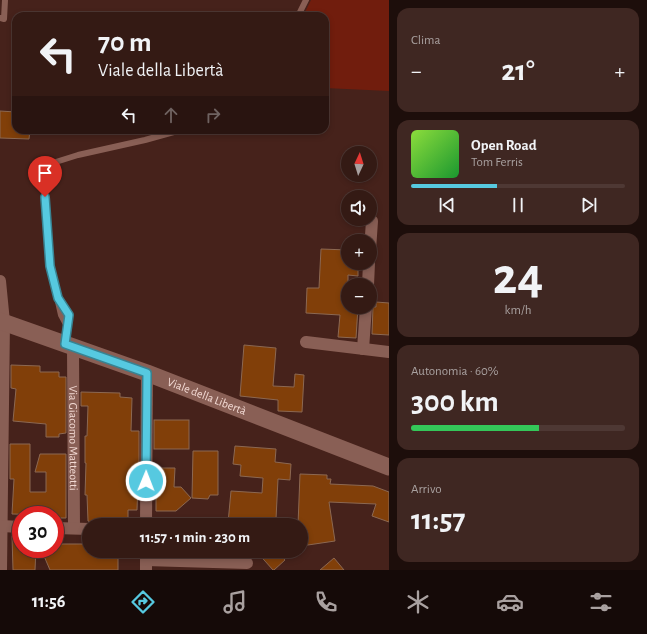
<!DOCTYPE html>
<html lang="it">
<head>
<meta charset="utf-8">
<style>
	body { margin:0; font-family:"Alegreya Sans",sans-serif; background:#3f2722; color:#f1f3f6; height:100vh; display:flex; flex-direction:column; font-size:15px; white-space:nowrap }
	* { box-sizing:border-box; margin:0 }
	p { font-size:13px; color:#a9a1a0 }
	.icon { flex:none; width:22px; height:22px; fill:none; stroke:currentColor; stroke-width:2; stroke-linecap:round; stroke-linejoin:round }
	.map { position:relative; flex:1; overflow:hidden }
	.details { display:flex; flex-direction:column; gap:8px; padding:8px; background:#1d0e0b; width:258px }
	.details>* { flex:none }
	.banner { position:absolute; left:12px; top:12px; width:317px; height:122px; border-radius:12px; box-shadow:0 2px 6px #0003,0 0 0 1px #4e3834; background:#341a14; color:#f1f3f6; overflow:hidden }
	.needle { width:26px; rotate:4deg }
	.tools { position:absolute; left:341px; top:146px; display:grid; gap:8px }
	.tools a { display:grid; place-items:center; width:36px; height:36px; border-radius:50%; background:#341a14; box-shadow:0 2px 6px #0003,0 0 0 1px #4e3834; font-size:20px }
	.speed { position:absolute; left:12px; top:506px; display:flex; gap:8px; font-size:20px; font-weight:700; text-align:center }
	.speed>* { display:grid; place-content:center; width:52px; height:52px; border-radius:50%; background:#341a14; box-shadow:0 2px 6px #0003,0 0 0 1px #4e3834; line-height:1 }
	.speed .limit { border:6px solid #d22; background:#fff; color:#111 }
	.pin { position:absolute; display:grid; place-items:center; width:34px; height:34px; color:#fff; margin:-41px -17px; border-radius:50% 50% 50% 0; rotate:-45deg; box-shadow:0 0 4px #0007 }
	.pin .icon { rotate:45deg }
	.me { position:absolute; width:44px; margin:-22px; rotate:1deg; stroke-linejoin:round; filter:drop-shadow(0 0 3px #0008) }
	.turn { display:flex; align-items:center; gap:14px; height:84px; padding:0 20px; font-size:18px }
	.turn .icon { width:52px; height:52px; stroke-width:2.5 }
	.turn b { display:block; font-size:28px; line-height:34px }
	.lanes { display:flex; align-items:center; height:38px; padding:0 20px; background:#0003; justify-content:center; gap:20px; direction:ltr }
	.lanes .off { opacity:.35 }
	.big { font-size:30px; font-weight:700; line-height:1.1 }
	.details .tile { flex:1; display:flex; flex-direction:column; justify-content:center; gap:6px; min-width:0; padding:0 14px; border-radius:12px; background:#3f2722 }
	.details .dial { align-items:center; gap:0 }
	.dial b { font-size:52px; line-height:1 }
	.song { display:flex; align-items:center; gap:12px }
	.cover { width:48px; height:48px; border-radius:6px; background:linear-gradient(135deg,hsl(90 70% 55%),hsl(130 70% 35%)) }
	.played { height:4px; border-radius:2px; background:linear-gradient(90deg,#56c9e0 40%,#4e3834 40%) }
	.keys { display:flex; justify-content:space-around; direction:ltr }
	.heat { display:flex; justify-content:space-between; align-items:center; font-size:22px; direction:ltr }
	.charge { height:6px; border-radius:3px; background:linear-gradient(90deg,#34c759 60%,#4e3834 0) }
	.trip { position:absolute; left:82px; top:518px; width:226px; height:40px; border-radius:20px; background:#341a14; box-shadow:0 2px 6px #0003,0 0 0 1px #4e3834; font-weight:700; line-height:40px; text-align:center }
	.tabs { display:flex; height:64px; justify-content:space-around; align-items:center; background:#150a08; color:#a9a1a0 }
	.tabs .icon { width:28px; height:28px }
	.tabs .selected { color:#56c9e0 }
	.tabs b { font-size:18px; color:#f1f3f6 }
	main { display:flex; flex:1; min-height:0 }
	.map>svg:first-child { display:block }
</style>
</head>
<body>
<main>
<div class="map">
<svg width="389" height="570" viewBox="0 0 389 570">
	<rect width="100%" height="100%" fill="#46221b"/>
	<path fill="#711d0d" d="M311 0H389V91L325 88V16H303Z"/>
	<g fill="#813f09" stroke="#8c6852">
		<path d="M0 111 16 112V130H30L29 139 0 138Z"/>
		<path d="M321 249 348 250V263H358V276L348 275V307H358L356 338 338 337 340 315 306 313 307 288H319Z"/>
		<path d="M376 302 389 303V335L372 334 373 307H376Z"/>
		<path d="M244 345 276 348 273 386 294 387 295 374 304 375 302 412 278 411V400L240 396Z"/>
		<path d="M11 365 40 366V372H59V377H66V433L59 434V437H46V424L13 421 16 389 11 388Z"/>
		<path d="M81 392 120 393V397L132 398 131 431H139V482H138L137 510H128V518H111L112 522 94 523 88 521 87 495H85L86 463H85V436H87L88 406H81Z"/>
		<rect x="154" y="420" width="35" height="29"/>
		<path d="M10 444H30V492H46V472H35L40 454H66V518H55V515L12 514 14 479H10Z"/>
		<path d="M235 446 276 449 275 462 291 464 290 480 278 479 276 519 253 518V524L228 523 231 491 262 493 263 478 240 476 241 465 233 464Z"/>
		<path d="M193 451H218V495H210L208 499 192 498Z"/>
		<path d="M154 468H175L174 487H181L191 498 176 511H156V482H154Z"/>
		<path d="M300 474 327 475V479H331L330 484 373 486 389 492V522L372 516 376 504 329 502 335 541 301 546V525H298Z"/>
		<path d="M19 534H21V549H36L35 570H13L12 536Z"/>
		<path d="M55 544H89V551H118V570H50L41 549H55Z"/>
		<path d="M207 551H232L231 555 207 554Z"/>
		<path d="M256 551H277L285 560 274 570H273Z"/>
		<path d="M334 558 344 570H320Z"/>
	</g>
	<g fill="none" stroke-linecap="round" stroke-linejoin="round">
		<g stroke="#895f55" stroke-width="6">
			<path d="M298 16 306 0"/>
			<path d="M0 18 4 19 5 0"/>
			<path d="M60 301 69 315 65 343"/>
			<path d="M68 328 61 315 50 266 47 229 43 166 78 155 145 140 181 130"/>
		</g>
		<g stroke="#895f55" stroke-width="12">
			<path d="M370 250 372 221"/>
			<path d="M0 281 4 322 1 570"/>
			<path d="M368 285 369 263"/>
			<path d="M306 342 389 352"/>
			<path id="s1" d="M73 347 74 528"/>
			<path d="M363 349 366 307"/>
			<path d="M146 525 147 373"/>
			<path d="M1 526 21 527"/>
			<path d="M55 528 89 529"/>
			<path d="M146 551V570"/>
			<path d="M146 560 247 563"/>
		</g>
		<path stroke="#895f55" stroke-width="17" id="s2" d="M0 321 147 373 389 467"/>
	</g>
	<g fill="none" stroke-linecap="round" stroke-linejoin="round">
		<g stroke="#388392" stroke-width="10">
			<path id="route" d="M45 197 50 266 58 298 69 315 65 344 147 373 146 481"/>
		</g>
		<use href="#route" stroke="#56c9e0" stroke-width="7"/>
	</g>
	<g text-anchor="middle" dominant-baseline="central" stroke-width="4" stroke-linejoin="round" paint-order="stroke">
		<g font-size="12" fill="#f2d9d3" stroke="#3b1811">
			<text stroke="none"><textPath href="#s2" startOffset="220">Viale della Libertà</textPath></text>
			<text stroke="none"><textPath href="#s1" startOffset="91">Via Giacomo Matteotti</textPath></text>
		</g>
	</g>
</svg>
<div class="tools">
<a><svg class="needle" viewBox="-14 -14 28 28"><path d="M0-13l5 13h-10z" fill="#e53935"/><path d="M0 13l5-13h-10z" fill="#a9a1a0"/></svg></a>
<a><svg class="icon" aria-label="sound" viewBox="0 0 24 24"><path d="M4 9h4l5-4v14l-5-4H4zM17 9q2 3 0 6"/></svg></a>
<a>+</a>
<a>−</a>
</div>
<div class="speed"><div class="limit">30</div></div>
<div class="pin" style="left:45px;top:197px;background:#d93025"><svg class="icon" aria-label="arrive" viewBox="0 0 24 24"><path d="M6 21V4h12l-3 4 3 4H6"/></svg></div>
<svg class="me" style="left:146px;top:481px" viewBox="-20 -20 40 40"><circle r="17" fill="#56c9e0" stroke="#fff" stroke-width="3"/><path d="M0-11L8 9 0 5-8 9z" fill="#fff"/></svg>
<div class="trip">11:57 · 1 min · 230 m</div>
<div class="banner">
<div class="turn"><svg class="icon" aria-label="left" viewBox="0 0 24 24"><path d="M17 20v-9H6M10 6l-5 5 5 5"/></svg><div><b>70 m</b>Viale della Libertà</div></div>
<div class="lanes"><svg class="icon" aria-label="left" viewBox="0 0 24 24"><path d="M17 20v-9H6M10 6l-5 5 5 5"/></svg><svg class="icon off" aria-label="ahead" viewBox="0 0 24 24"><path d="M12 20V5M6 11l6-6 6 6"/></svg><svg class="icon off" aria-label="right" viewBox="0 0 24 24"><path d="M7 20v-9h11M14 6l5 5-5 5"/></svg></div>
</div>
</div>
<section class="details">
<div class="tile"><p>Clima</p>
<div class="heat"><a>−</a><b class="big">21°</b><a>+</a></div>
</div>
<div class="tile">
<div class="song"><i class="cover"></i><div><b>Open Road</b><p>Tom Ferris</p></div></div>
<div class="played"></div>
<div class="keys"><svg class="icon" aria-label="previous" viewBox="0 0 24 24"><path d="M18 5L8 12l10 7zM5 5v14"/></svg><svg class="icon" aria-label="pause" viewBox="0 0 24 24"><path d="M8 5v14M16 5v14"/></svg><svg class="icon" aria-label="next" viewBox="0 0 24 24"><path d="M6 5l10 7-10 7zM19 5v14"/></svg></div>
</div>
<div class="tile dial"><b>24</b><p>km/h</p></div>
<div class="tile"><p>Autonomia · 60%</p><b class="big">300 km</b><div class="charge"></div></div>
<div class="tile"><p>Arrivo</p><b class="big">11:57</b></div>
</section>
</main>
<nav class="tabs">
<b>11:56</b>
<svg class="icon selected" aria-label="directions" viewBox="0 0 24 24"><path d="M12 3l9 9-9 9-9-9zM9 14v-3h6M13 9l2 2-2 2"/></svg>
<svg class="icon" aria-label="music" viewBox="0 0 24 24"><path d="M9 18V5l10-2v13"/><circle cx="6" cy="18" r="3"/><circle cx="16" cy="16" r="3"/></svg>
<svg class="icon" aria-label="phone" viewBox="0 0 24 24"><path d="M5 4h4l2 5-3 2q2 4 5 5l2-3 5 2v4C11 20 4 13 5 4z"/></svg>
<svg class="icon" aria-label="climate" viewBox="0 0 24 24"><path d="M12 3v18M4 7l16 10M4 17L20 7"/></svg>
<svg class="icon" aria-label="car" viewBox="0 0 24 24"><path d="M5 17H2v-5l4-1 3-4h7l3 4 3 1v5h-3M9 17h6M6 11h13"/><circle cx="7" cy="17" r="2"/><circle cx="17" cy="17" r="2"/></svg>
<svg class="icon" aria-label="filters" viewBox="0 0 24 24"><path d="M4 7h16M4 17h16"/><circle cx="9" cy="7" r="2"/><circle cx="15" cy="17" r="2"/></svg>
</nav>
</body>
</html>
